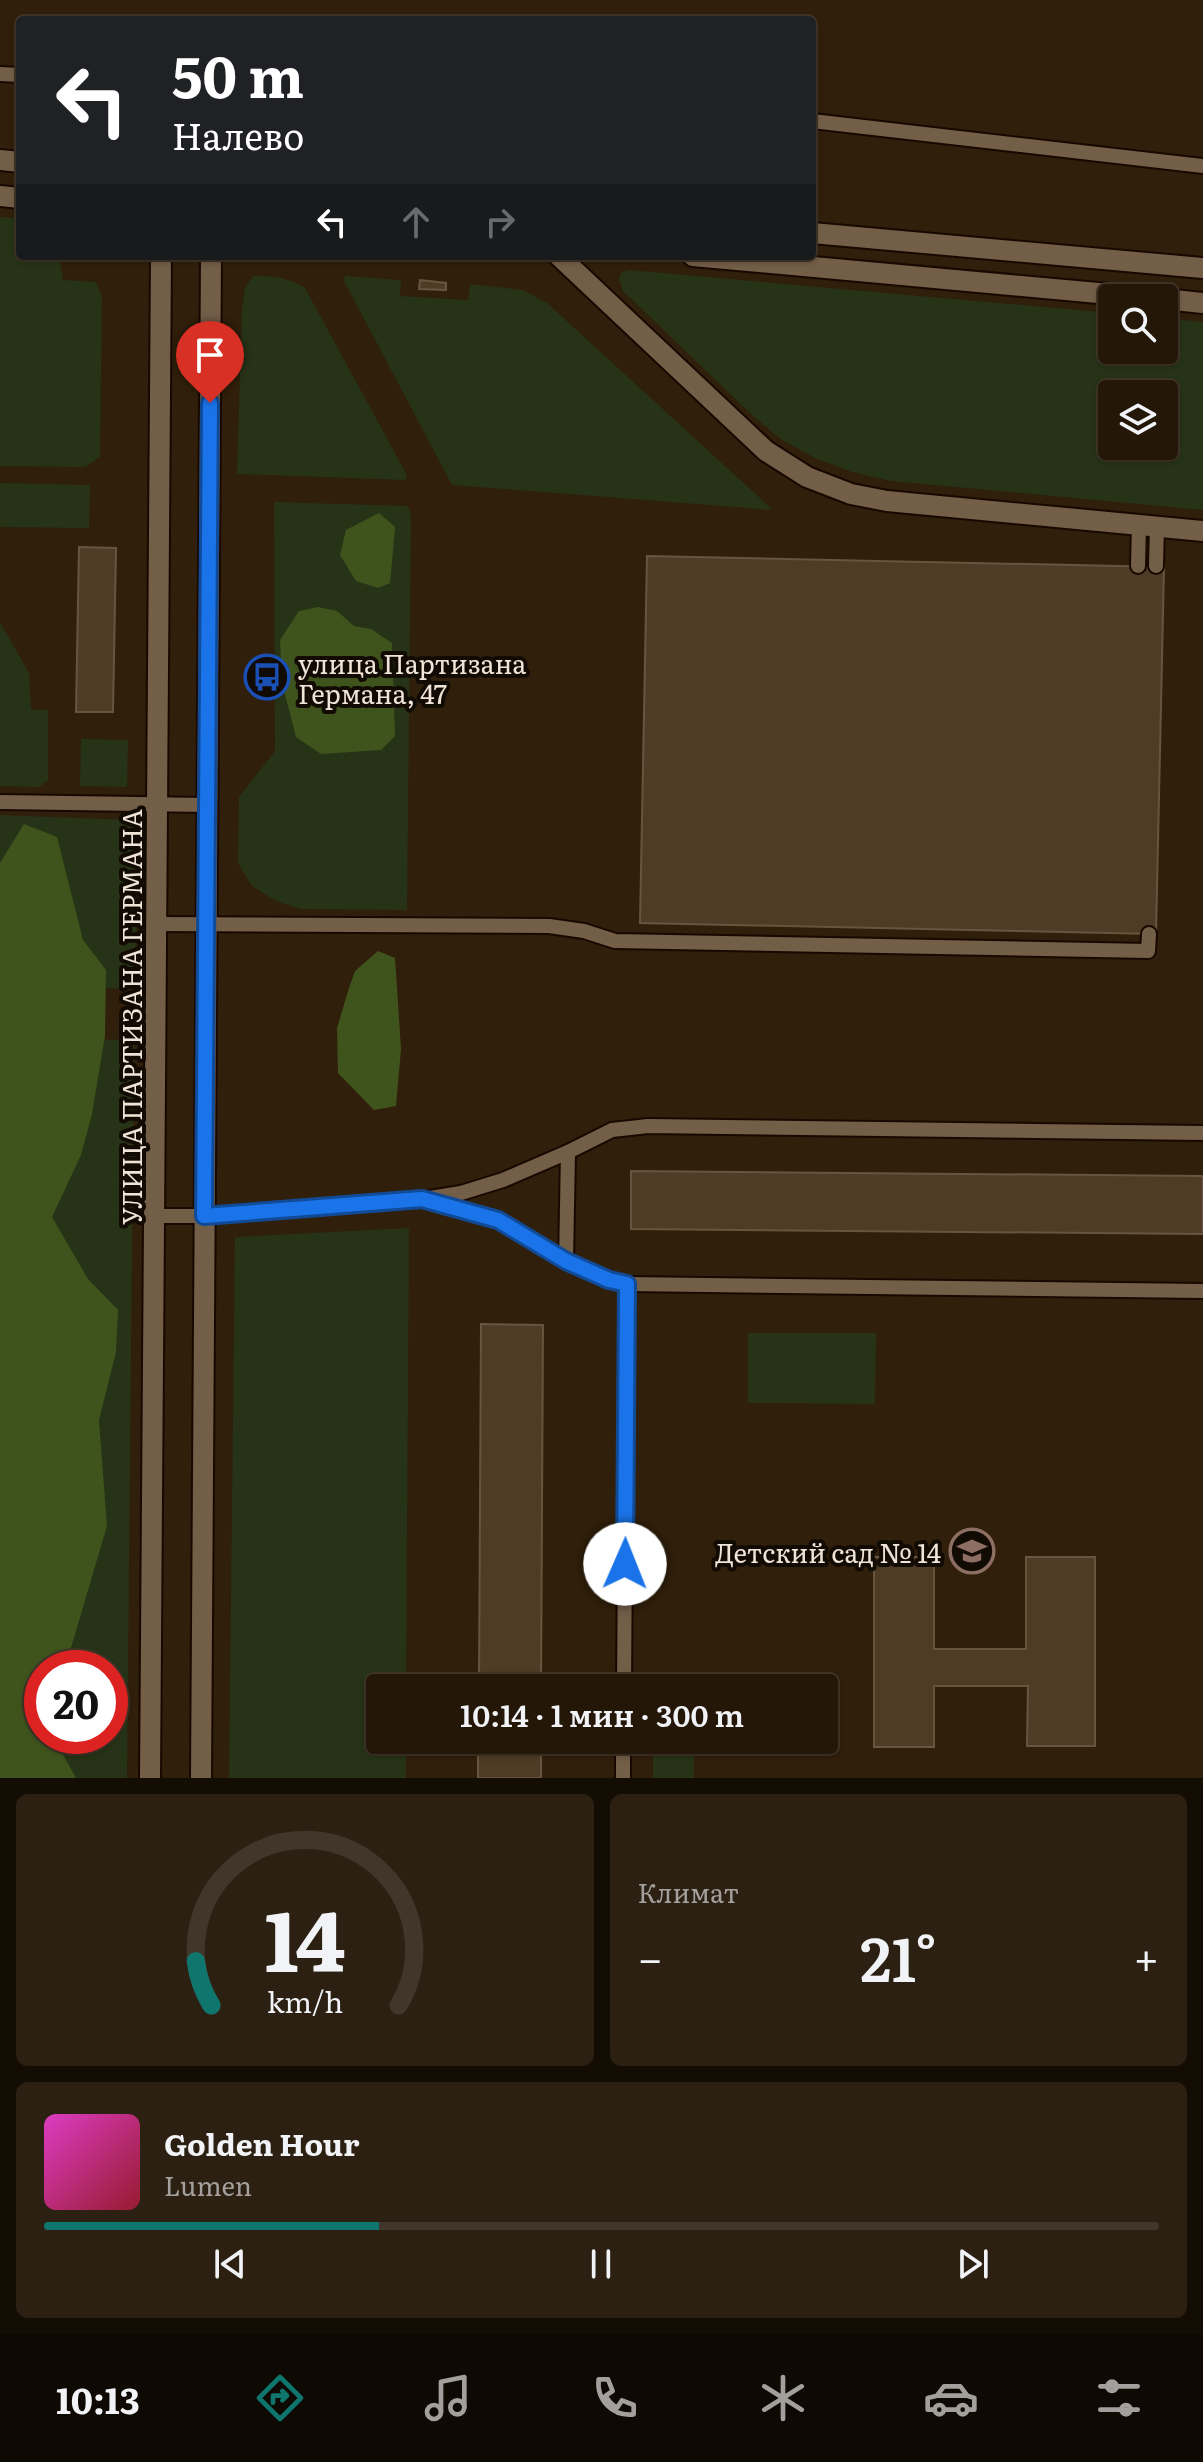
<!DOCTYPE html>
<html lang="ru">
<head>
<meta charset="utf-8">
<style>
	body { margin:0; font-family:Literata,serif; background:#2c2012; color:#f1f3f6; height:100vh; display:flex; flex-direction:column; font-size:30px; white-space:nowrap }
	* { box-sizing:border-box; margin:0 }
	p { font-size:26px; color:#a39f9c }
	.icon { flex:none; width:44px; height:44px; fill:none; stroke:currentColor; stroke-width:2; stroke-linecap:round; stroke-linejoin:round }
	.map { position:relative; height:1778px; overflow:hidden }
	.drawer { display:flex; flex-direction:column; gap:16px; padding:16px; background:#140d04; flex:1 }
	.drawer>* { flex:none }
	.banner { position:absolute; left:16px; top:16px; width:800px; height:244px; border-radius:8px; box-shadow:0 2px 6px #0004,0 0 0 2px #413629; background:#202124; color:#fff; overflow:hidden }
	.buttons { position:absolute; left:1098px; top:284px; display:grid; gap:16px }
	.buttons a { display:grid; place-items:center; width:80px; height:80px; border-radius:8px; background:#241708; box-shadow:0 2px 6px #0004,0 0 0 2px #413629; font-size:40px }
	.speed { position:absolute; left:24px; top:1650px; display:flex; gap:16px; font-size:40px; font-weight:700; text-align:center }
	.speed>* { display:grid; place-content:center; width:104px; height:104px; border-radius:50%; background:#241708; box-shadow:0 2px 6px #0004,0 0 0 2px #413629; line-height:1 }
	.speed .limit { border:12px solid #d22; background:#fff; color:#111 }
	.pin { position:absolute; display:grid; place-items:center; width:68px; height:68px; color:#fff; margin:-82px -34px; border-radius:50% 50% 50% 0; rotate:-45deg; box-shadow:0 0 8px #0007 }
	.pin .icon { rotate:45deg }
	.me { position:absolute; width:88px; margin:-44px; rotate:1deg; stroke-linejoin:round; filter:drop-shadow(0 0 6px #0008) }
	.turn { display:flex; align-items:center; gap:28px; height:168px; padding:0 24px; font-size:36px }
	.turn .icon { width:104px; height:104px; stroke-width:2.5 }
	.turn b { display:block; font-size:56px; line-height:68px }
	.lanes { display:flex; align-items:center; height:76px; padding:0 24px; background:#0003; justify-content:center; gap:40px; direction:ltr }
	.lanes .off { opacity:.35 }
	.big { font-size:60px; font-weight:600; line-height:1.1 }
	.drawer .tile { flex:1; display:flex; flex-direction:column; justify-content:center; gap:12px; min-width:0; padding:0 28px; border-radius:12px; background:#2c2012 }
	.drawer .dial { align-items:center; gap:0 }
	.dial svg { height:208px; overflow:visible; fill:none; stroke:#413629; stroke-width:7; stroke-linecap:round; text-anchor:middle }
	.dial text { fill:#f1f3f6; stroke:none }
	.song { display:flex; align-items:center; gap:24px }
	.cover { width:96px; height:96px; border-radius:12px; background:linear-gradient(135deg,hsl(310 70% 55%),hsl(350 70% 35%)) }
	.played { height:8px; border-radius:4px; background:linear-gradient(90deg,#0f766e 30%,#413629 30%) }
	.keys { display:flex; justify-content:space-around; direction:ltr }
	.heat { display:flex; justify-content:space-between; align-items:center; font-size:44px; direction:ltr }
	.drawer .tiles { flex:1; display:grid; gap:16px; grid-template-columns:1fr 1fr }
	.tile:last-child { grid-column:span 2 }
	.trip { position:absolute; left:366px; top:1674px; width:472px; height:80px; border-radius:8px; background:#241708; box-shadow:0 2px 6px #0004,0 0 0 2px #413629; font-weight:600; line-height:80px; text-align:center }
	.tabs { display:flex; height:128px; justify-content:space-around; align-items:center; background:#0e0903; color:#a39f9c }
	.tabs .icon { width:56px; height:56px }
	.tabs .on { color:#0f766e }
	.tabs b { font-size:36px; color:#f1f3f6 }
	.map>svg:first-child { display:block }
</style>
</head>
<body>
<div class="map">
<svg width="1203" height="1778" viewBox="0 0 1203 1778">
	<rect width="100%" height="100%" fill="#301f0a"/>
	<g fill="#273316" fill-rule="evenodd">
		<path d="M0 217 20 218V256H59L63 280 96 282 102 297 100 457 85 467 0 466Z"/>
		<path d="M628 270 1112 313V350H1164V318L1203 322V510L891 481 852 472 815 458 782 440 753 416 623 291 619 279 621 273ZM1112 394H1164V446H1112Z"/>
		<path d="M253 276C273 276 288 277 305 288L407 475 405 480 237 474 242 308 245 287Z"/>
		<path d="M345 276 401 280 400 296 468 300 470 284 523 290 547 303 773 510 452 485 344 281Z"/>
		<path d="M0 483 90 485 89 528 0 527Z"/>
		<path d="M274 502 408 506 411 517 407 910 301 909 278 902 266 895 251 885 238 863 239 797 275 751Z"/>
		<path d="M0 622 29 673 31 710H48V780L39 787 0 786Z"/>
		<path d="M81 739 128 740 127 787 80 786Z"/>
		<path d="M0 815 131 820 137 829 135 989 0 986Z"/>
		<path d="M0 1038 134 1040 127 1778H0ZM42 1668H110V1736H42Z"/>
		<path d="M409 1228 406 1688H380V1740H406V1778H229L235 1237Z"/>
		<path d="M748 1333H876L875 1404 748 1403Z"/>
		<path d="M653 1740 694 1741V1778H653Z"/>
	</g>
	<g fill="#3f541d">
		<path d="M379 513 395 527 390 583 378 588 356 581 340 555 346 530Z"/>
		<path d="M318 607 337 611 354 626 371 629 392 643 395 736 381 750 321 754 296 737 282 683 280 640 299 611Z"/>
		<path d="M24 824 57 837 83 940 106 970 105 1036 92 1114 81 1155 52 1217 88 1279 118 1310 116 1352 99 1420 107 1526 65 1668H42V1736H61V1751L76 1778H0V863Z"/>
		<path d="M378 951 395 958 401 1049 396 1106 374 1110 338 1073 337 1028 349 988 355 971Z"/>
	</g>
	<g fill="#4f3c27" stroke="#69553f" stroke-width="2">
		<path d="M420 280 446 283V290L419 289Z"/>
		<path d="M79 547 116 548 113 712H76Z"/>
		<path d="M647 556 1164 567 1156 934 640 923Z"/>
		<path d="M631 1171 1203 1176V1234L631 1229Z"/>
		<path d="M481 1324 543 1325 541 1688H479Z"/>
		<path d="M874 1557H934V1649H1026V1557H1095V1746H1027L1028 1686H934V1747H874Z"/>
		<rect x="478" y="1740" width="63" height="38"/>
	</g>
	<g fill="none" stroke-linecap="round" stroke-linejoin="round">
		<g stroke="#180800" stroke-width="18">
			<g id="service">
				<path d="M0 74 20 75"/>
				<path d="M812 121 1203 166"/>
				<path d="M1138 566 1139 524"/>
				<path d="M1156 566 1157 526"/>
				<path d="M0 802 207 805"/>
				<path d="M156 924 549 926 584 931 615 941 1148 951 1149 934"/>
				<path d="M430 1198 461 1193 503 1180 568 1152 612 1130 648 1126 1203 1133"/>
				<path d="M154 1216H204L422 1199 498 1220 566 1261 609 1280 627 1284 624 1688"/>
				<path d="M566 1261 568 1152"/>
				<path d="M627 1284 1203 1291"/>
				<path d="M623 1778V1740"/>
			</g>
		</g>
		<g stroke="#180800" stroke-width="24">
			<path id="minor" d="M559 256 766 451 807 477 851 494 887 501 1203 531"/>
		</g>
		<g stroke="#180800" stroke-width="24">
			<g id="tertiary">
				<path d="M812 233 1203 268"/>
				<path d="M693 256 1153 298"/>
				<path d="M1164 299 1203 303"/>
			</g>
		</g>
		<g stroke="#180800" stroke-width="24">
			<g id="secondary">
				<path d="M0 160 20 162"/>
				<path d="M0 196 20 198"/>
				<path d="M150 1778 161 256"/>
				<path d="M201 1778 211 256"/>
			</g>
		</g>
		<use href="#service" stroke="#735e48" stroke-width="14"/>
		<use href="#minor" stroke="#735e48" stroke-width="20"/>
		<use href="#tertiary" stroke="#735e48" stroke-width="20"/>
		<use href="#secondary" stroke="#735e48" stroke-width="20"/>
	</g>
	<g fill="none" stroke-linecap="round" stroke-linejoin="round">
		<g stroke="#114b97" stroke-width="20">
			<path id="route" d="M210 403 204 1216 422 1199 498 1220 566 1261 609 1280 627 1284 625 1564"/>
		</g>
		<use href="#route" stroke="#1a73e8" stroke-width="14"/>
	</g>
	<defs>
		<g id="bus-ring" transform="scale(2.3)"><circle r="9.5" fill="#120b04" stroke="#1a4fb4" stroke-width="1.5"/><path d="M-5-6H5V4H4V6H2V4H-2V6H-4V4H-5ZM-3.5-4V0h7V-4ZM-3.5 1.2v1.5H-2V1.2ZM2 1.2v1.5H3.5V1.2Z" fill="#1a4fb4"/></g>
		<g id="school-ring" transform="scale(2.3)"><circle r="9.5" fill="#120b04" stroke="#8d6e63" stroke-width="1.5"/><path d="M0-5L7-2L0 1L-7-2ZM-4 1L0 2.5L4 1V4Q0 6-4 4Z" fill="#8d6e63"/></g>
	</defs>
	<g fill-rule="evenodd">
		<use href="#bus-ring" x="267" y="677"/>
		<use href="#school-ring" x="972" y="1551"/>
	</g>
	<g text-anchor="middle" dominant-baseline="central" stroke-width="8" stroke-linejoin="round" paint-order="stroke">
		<g font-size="26" fill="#f0e3d7" stroke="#120b04" text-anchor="start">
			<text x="298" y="662">улица Партизана<tspan x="298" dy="30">Германа, 47</tspan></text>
			<text x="941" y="1551" text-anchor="end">Детский сад № 14</text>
		</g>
		<g font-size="26" fill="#f0e3d7" stroke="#120b04">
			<text transform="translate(130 1017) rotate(-90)">УЛИЦА ПАРТИЗАНА ГЕРМАНА</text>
		</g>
	</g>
</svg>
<div class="buttons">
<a><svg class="icon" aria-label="search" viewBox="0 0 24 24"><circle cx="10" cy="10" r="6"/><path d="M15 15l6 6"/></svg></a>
<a><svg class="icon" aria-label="layers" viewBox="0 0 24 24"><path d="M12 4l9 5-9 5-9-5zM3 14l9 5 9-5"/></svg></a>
</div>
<div class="speed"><div class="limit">20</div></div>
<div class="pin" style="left:210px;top:403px;background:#d93025"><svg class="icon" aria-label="arrive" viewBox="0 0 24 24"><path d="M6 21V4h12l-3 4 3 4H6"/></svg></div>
<svg class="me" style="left:625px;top:1564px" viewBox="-20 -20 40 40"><circle r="19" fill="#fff"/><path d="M0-13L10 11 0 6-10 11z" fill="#1a73e8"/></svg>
<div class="trip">10:14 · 1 мин · 300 m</div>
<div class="banner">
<div class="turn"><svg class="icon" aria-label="left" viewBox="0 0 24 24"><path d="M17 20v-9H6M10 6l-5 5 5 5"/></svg><div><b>50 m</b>Налево</div></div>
<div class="lanes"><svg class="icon" aria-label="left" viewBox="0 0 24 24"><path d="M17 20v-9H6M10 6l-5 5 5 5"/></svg><svg class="icon off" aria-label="ahead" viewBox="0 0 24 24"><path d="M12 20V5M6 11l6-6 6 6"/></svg><svg class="icon off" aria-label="right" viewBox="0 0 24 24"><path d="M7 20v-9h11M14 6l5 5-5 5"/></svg></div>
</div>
</div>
<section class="drawer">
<div class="tiles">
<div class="tile dial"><svg viewBox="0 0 100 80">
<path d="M14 69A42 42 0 1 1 86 69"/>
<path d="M14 69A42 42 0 0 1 8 52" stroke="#0f766e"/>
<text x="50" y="56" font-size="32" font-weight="700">14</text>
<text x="50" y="72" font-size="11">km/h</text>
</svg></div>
<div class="tile"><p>Климат</p>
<div class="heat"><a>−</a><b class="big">21°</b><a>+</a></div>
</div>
<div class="tile">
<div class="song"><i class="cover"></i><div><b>Golden Hour</b><p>Lumen</p></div></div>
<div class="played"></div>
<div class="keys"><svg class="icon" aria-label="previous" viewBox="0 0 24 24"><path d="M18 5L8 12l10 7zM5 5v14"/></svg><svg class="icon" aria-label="pause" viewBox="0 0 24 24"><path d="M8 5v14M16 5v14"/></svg><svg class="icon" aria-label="next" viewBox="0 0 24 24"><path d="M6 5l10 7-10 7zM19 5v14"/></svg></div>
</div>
</div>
</section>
<nav class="tabs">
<b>10:13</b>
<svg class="icon on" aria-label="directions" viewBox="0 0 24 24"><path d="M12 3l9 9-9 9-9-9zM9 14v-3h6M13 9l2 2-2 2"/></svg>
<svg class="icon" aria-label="music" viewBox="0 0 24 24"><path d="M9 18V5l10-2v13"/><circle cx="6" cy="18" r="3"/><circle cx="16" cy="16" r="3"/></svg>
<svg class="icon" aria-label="phone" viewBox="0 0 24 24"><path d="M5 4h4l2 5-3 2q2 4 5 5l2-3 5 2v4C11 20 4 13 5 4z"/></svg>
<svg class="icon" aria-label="climate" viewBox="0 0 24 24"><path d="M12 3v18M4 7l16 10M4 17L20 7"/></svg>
<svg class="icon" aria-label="car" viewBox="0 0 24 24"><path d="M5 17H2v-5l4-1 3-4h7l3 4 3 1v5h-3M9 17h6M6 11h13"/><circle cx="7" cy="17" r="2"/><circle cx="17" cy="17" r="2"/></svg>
<svg class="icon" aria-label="filters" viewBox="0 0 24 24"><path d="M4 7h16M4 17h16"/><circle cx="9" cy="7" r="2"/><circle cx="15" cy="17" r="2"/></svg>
</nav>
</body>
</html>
